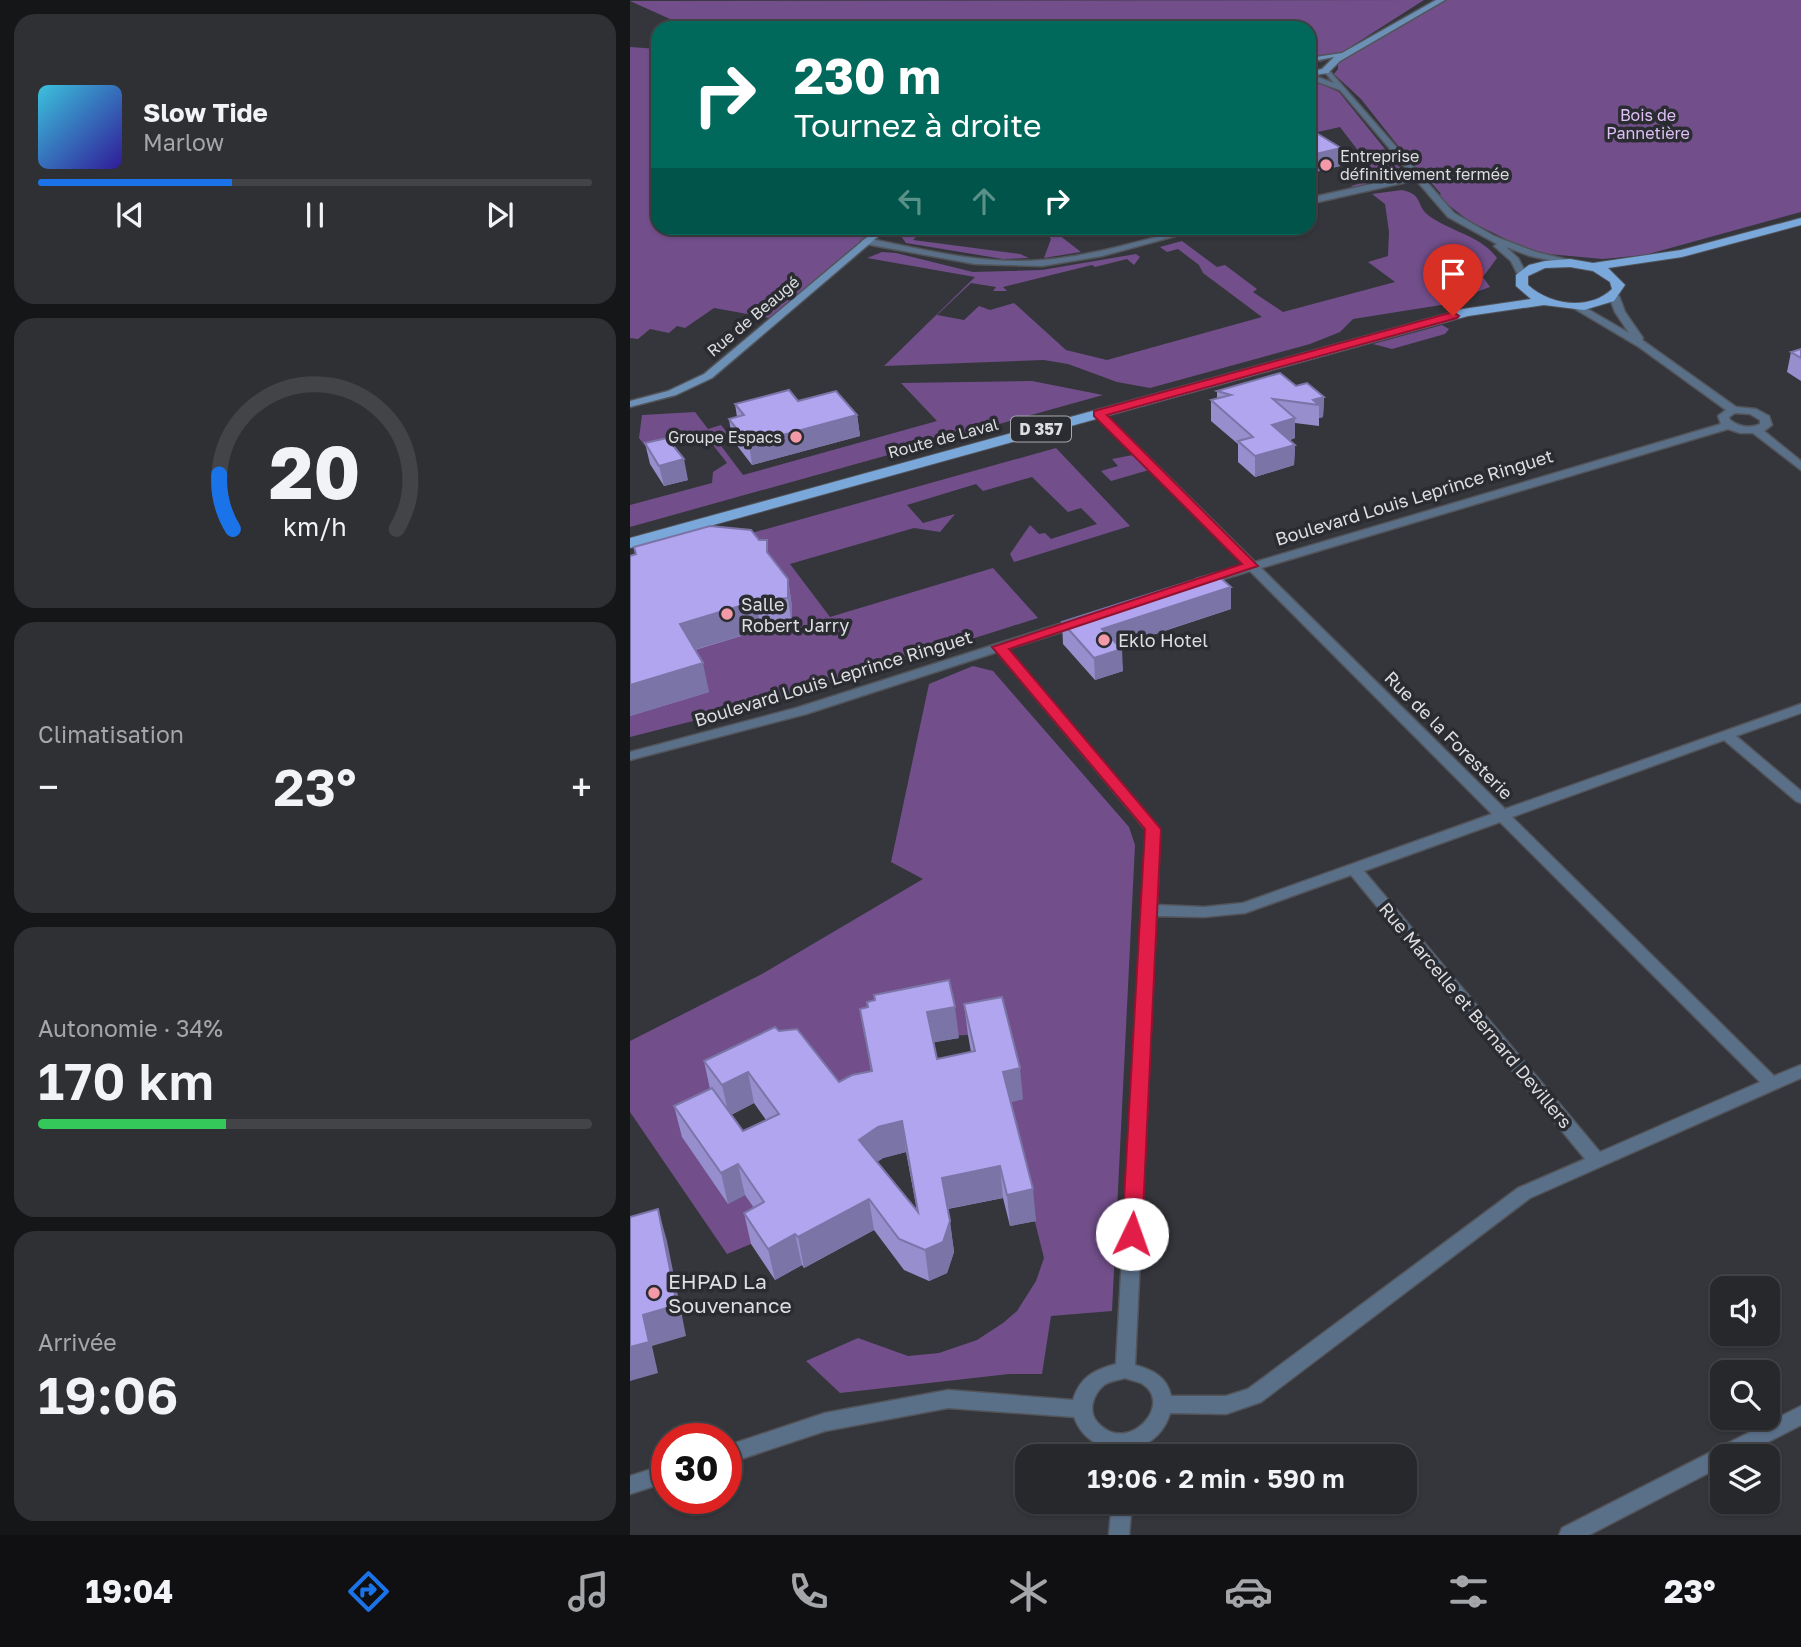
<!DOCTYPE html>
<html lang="fr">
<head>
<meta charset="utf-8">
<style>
	body { margin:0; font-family:"Golos Text",sans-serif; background:#2f3034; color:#f1f3f6; height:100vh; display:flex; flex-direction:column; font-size:26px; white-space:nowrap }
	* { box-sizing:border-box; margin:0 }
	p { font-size:23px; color:#a4a6a9 }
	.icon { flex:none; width:38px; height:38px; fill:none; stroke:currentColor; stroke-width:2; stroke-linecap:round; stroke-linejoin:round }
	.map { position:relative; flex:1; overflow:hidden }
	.drawer { display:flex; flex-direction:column; gap:14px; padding:14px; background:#151618; width:630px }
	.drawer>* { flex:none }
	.hud { position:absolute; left:21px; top:21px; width:665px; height:214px; border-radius:21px; box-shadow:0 2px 5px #0004,0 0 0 2px #434448; background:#00695c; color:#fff; overflow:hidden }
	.tools { position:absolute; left:1080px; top:1276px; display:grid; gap:14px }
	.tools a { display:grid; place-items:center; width:70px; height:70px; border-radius:14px; background:#27282c; box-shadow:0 2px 5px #0004,0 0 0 2px #434448; font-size:35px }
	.speed { position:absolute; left:21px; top:1423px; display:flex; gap:14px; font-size:35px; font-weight:700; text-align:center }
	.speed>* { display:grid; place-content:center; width:91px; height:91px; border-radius:50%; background:#27282c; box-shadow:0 2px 5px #0004,0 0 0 2px #434448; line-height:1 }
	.speed .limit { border:10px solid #d22; background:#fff; color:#111 }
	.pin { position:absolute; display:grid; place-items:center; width:60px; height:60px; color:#fff; margin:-72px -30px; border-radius:50% 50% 50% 0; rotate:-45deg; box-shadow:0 0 7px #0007 }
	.pin .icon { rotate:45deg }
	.me { position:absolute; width:77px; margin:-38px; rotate:3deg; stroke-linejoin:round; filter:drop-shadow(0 0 5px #0008) }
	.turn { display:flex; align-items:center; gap:24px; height:147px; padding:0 28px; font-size:32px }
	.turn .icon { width:91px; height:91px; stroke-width:2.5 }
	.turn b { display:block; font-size:49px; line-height:60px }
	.lanes { display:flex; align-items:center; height:66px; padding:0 28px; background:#0003; justify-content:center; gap:35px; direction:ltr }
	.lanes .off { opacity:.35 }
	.big { font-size:52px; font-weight:600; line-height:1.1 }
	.drawer .widget { flex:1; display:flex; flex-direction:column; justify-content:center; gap:10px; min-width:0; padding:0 24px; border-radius:21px; background:#2f3034 }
	.drawer .dial { align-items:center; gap:0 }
	.dial svg { height:182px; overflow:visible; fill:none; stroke:#434448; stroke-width:7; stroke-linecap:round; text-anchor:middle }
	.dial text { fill:#f1f3f6; stroke:none }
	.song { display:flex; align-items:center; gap:21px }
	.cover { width:84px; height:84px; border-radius:10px; background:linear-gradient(135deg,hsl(190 70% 55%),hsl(250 70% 35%)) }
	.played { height:7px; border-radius:4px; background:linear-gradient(90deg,#1a73e8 35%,#434448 35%) }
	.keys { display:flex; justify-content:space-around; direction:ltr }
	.heat { display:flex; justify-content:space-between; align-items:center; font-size:38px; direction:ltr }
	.charge { height:10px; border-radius:5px; background:linear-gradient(90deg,#34c759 34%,#434448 0) }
	.trip { position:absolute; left:385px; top:1444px; width:402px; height:70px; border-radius:21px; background:#27282c; box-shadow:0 2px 5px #0004,0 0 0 2px #434448; font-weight:600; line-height:70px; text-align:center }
	.tabs { display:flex; height:112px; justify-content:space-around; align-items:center; background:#101012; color:#a4a6a9 }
	.tabs .icon { width:49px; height:49px }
	.tabs .on { color:#1a73e8 }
	.tabs b { font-size:32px; color:#f1f3f6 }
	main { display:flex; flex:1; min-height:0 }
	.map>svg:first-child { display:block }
</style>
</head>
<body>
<main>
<section class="drawer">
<div class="widget">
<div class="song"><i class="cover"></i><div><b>Slow Tide</b><p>Marlow</p></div></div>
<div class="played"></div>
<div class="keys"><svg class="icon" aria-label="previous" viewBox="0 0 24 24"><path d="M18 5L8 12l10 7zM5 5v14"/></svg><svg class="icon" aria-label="pause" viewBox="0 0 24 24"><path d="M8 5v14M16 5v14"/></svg><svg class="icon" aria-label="next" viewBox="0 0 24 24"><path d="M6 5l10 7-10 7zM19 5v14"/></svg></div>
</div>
<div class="widget dial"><svg viewBox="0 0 100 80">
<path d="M14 69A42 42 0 1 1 86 69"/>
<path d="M14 69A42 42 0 0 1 8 45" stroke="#1a73e8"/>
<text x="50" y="56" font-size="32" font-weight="700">20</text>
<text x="50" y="72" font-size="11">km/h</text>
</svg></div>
<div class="widget"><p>Climatisation</p>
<div class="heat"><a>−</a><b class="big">23°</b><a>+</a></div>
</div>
<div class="widget"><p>Autonomie · 34%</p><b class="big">170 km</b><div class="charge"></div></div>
<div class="widget"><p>Arrivée</p><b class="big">19:06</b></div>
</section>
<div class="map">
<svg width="1171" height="1535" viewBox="0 0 1171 1535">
	<rect width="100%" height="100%" fill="#34363b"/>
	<g fill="#724f8b">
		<path d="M794 0 722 46 725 50 729 49 817 0H1171V212L1015 255 973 259 918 254 894 248 839 221 807 196 811 194 799 180H795L731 99 704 74 708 69V62L724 54V51L690 62 679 60V28H60L0 1Z"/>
		<path d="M0 47 28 49V228H253L145 319 84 308 55 328 47 326 39 333 20 329 8 339 0 338Z"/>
		<path d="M679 79 709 92 771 169V173L724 188 721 186 749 178 710 127 679 134Z"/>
		<path d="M772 190C794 195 785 204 798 215 820 232 849 234 867 258L853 277 860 287 811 305 723 319 710 332 680 344 520 388 487 382 438 364 414 360 254 366 345 277 237 258 252 252 266 253 343 272 412 270 506 254 510 257 504 265 497 259 465 267 462 265 373 287 377 291H363L366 287 341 283 307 315 334 320 349 306 360 310 384 303 436 350 477 360 632 317 573 273 569 265 548 249 537 252 530 247 552 241 587 267 595 265 627 289 623 292 653 312 765 282 738 262 758 256 759 232 755 204 742 194Z"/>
		<path d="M412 228H420L451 252 414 258 421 239Z"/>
		<path d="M268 232 288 235 283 240 390 254 399 258 373 259 276 243Z"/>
		<path d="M812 325 819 329 815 334 762 349 743 344Z"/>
		<path d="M402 381 473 395 0 527V505L82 483 83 472 97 463 76 436 19 451 9 438 12 415 65 412 78 429 91 425 99 435 86 439 113 475 307 421 271 383Z"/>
		<path d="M426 448 500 526 384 562 380 554 400 525 409 534 415 533 421 539 467 524 451 508 438 512 402 477 353 491 346 484 277 505 293 523 325 514 310 532 284 528 160 564 200 617 363 568 408 618 165 695 0 737V567Z"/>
		<path d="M503 455 519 470 481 481 471 471 488 466 482 459Z"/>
		<path d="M343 666 363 671 499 827 505 845 482 1311 421 1316 412 1374H379L210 1393 176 1361 228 1338 278 1356 309 1353 347 1340 373 1323 387 1311 406 1281 414 1258 378 1114 338 1035 235 1040 247 1102 82 1092 98 1204 115 1195 147 1192 121 1244 97 1254 0 1112V1041L132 974 293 879 261 862 299 684Z"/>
	</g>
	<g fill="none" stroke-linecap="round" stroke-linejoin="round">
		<g stroke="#525459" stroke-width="3">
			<g id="street">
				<path d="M697 68 824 213 864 236 906 252 943 261V265L900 256 876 247 888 258 897 275 889 277 881 261 864 246 867 244 818 217 786 180 679 204V198L782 175 710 90 679 79V74L704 83 693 70Z"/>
				<path d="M561 228H575L472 256 412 266 345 264 236 244 231 241 236 238C294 250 353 265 413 260 463 256 512 240 561 228Z"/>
				<path d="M980 294 989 296 995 312 1013 338 1012 340 1106 407 1126 409 1139 416 1142 425 1134 431 1171 461V470L1123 433H1110L1098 429 631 568 875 809 1171 704V713L1106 736 1171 791V803L1166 801 1094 740 882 817 1144 1076 1171 1065V1078L900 1198 631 1402 596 1414 540 1413C535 1431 523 1442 505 1449V1456H485V1451C465 1444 452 1438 444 1417L318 1408 195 1431 96 1464V1446L195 1413 318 1390 443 1400C450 1377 464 1370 486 1364L516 830 367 652 176 714 0 760V752L166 708 448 618 454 622 453 625 378 649 530 829 527 905 574 907 613 903 862 814 620 571 574 585H566L564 582 566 579 614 565 463 413 468 410 472 411 625 562 1091 424 1088 416 1096 410 1009 347 940 306 949 304 999 333 985 312 979 296ZM1105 413 1120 414 1130 420V424C1119 429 1110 427 1100 420L1099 417ZM870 822 1130 1082 970 1152 734 871ZM721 875 955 1159 888 1188 618 1389 596 1396H541C537 1376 522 1370 505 1365L526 916 574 917 615 913ZM495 1378C500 1380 506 1381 511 1383 546 1403 498 1456 468 1423 457 1412 463 1394 474 1385 479 1381 489 1380 495 1378Z"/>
				<path d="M1171 1406V1425L1111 1456H1092V1466L959 1535H929L932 1528Z"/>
				<path d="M37 1464V1482L0 1494V1476Z"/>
				<path d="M482 1502H502L499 1535H479Z"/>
			</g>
		</g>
		<g stroke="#525459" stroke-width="3">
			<g id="secondary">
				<path d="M806 0H815L710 61 698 73 679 76V72L692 69 704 57 679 62V58L712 53Z"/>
				<path d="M248 228H258L82 378 46 395 0 407V401L38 391 74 374Z"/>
			</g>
		</g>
		<g stroke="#525459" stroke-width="2">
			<path id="primary" d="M1171 218V225L1052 257 978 268 995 285 984 301 954 310 914 305 838 316 0 548V538L833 309 901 299 886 286V275L899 265 915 261 940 259 963 263 1051 250ZM940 267 963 271 980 282 982 289C959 311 920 305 898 285V276L915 268Z"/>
		</g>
		<use href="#street" fill="#5a7089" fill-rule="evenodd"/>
		<use href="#secondary" fill="#6d90b7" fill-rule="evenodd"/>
		<use href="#primary" fill="#7ba8da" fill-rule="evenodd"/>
	</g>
	<g fill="#978ecd" fill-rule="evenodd">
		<path d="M679 136 711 148 710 166 685 172 679 168Z"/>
		<path d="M1171 349V381L1157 372 1161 352Z"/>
		<path d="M666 386 694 397 693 417 689 418V426L665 423V438L660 440 665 445 664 465 625 477 608 462V444L581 421V400L587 399V391Z"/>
		<path d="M168 401 227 415 230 436 122 465 102 439 99 419 107 417 105 404Z"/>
		<path d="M15 443 58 480 34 486 20 464Z"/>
		<path d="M140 556 158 579 162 607V627L131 630 65 650 79 692 0 716Z"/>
		<path d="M601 609 489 646 493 671 465 680 433 644 432 622Z"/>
		<path d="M334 1004 393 1099 381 1102 406 1221 380 1226 373 1198 318 1209 324 1252 317 1273 299 1281 274 1270 244 1230 174 1268 172 1265 145 1280 121 1244 114 1213 124 1208 115 1195 98 1204 52 1137 44 1106 80 1089 74 1061 149 1031 209 1082 241 1072 230 1009 329 1038 304 1042 307 1059 341 1052 338 1035ZM124 1103 136 1120 113 1131 101 1115ZM276 1152 287 1210 247 1162 253 1158Z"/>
	</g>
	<g fill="#7b74a7">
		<path d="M711 148 710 166 685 172 686 154Z"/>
		<path d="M437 228H451L438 231Z"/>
		<path d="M694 397 693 417 689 418V405L683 400Z"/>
		<path d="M227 415 230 436 122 465 119 444Z"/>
		<path d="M665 418V438L642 446V425Z"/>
		<path d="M665 445 664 465 625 477V456Z"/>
		<path d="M54 459 58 480 34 486 29 466Z"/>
		<path d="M158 579 162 607V627L158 598Z"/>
		<path d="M601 587V609L473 651 472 629Z"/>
		<path d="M126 601 131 630 56 652 50 624Z"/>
		<path d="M492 649 493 671 465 680 464 658Z"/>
		<path d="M73 663 79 692 0 716V685Z"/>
		<path d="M325 1007 329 1038 301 1043 297 1012Z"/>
		<path d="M390 1068 393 1099 376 1103 373 1072Z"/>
		<path d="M118 1072 124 1103 99 1116 92 1085Z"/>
		<path d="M272 1121 276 1152 253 1158 234 1171 229 1140 248 1127Z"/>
		<path d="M108 1164 115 1195 98 1204 91 1173Z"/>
		<path d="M370 1166 373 1198 316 1209 312 1178Z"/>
		<path d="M403 1189 406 1221 380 1226 377 1195Z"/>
		<path d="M239 1199 244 1230 174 1268 168 1237Z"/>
		<path d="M28 1209 37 1241 56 1336 22 1346 28 1373 0 1381V1347L13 1315Z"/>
		<path d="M320 1221 324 1252 317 1273 299 1281 295 1250Z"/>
		<path d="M165 1234 172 1265 145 1280 138 1249Z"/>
	</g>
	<g fill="#b0a5ee" stroke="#7b74a7" stroke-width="2" fill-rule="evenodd">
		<path d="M688 134 711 148 686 154 679 150V136Z"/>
		<path d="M1171 349V358L1161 352Z"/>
		<path d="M650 373 666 386 677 383 694 397 683 400 689 405 643 399 665 418 642 425 665 445 625 456 608 441 623 437 581 400 601 395 587 391Z"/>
		<path d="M159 390 168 401 206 391 227 415 119 444 99 419 114 415 105 404Z"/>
		<path d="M37 438 54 459 29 466 15 443Z"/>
		<path d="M80 526 121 530 129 540H137V552L158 579V598L126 601 50 624 73 663 0 685V556L6 554 4 547Z"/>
		<path d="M585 573 601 587 472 629 492 649 464 658 432 622Z"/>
		<path d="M319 980 325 1007 297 1012 307 1059 345 1051 334 1004 372 997 390 1068 373 1072 403 1189 377 1195 370 1166 312 1178 320 1221 313 1242 295 1250 269 1239 239 1199 168 1237 165 1234 138 1249 114 1213 134 1202 108 1164 91 1173 44 1106 82 1088 113 1131 149 1114 118 1072 92 1085 74 1061 145 1027 149 1031 167 1029 209 1082 222 1075 242 1071 230 1009 238 1007 237 1002 245 1000 244 995ZM272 1121 288 1212 229 1140 248 1127Z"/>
		<path d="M28 1209 47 1305 13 1315 19 1342 0 1347V1217Z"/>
	</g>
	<path fill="#e11d48" stroke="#92132f" stroke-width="2" d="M823 312 829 316 827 318 477 415 628 566 379 649 531 829 512 1234 509 1240H495L492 1234 515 829 362 647 612 564 464 416V411Z"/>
	<g fill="#f39aa9" stroke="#2a2c31" stroke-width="2.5">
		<circle cx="696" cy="165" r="7"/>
		<circle cx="166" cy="437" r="7"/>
		<circle cx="97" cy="614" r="7"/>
		<circle cx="474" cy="640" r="7"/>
		<circle cx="24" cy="1293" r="7"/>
	</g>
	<g text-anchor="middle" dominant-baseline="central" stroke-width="7" stroke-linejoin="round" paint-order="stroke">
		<g font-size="16" fill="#dfc1f7" stroke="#2a2c31">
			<text x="1018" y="115">Bois de<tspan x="1018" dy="18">Pannetière</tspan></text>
		</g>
		<g font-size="16" fill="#dddee1" stroke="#2a2c31" text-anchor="start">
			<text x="710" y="156">Entreprise<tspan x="710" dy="18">définitivement fermée</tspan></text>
			<text x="152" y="437" text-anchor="end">Groupe Espacs</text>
		</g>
		<g font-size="16" fill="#dddee1" stroke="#2a2c31">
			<text transform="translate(123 316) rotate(-40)">Rue de Beaugé</text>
			<text transform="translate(313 438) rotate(-15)">Route de Laval</text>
		</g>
		<rect fill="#2a2c31" stroke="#a7a9ac" stroke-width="2" x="381" y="416.5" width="60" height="25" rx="5"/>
		<g font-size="16" font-weight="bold" fill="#dddee1">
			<text x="411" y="429">D 357</text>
		</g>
		<g font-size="18" fill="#dddee1" stroke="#2a2c31">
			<text transform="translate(784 497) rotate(-17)">Boulevard Louis Leprince Ringuet</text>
			<text transform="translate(203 678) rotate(-17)">Boulevard Louis Leprince Ringuet</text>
			<text transform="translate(819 735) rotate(45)">Rue de la Foresterie</text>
			<text transform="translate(846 1015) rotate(50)">Rue Marcelle et Bernard Devillers</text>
		</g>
		<g font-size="18" fill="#dddee1" stroke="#2a2c31" text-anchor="start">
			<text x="111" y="604">Salle<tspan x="111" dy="21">Robert Jarry</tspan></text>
			<text x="488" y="640">Eklo Hotel</text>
		</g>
		<g font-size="21" fill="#dddee1" stroke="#2a2c31" text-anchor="start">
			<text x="38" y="1281">EHPAD La<tspan x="38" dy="24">Souvenance</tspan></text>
		</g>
	</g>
</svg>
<div class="tools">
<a><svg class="icon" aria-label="sound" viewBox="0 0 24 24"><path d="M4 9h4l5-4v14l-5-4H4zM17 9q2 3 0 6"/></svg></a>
<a><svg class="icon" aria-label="search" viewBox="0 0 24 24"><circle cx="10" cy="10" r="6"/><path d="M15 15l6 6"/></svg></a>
<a><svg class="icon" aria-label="layers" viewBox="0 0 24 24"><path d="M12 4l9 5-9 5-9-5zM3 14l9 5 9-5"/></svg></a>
</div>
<div class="speed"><div class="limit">30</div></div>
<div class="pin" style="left:823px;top:316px;background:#d93025"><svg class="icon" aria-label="arrive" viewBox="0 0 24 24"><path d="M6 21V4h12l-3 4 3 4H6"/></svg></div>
<svg class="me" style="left:502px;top:1234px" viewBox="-20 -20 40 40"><circle r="19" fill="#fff"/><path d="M0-13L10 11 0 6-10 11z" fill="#e11d48"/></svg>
<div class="trip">19:06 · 2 min · 590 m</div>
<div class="hud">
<div class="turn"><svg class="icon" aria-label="right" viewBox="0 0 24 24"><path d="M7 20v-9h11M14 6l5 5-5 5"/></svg><div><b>230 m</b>Tournez à droite</div></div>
<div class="lanes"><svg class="icon off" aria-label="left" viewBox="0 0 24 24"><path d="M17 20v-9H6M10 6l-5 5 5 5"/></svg><svg class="icon off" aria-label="ahead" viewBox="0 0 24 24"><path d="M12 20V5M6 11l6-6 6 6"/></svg><svg class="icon" aria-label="right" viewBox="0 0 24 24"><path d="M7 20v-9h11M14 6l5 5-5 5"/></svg></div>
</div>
</div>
</main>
<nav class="tabs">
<b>19:04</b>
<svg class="icon on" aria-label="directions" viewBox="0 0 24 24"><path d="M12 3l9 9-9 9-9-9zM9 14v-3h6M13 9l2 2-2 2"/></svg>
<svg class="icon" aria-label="music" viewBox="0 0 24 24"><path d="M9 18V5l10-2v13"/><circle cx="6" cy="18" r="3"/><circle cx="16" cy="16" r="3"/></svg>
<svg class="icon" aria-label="phone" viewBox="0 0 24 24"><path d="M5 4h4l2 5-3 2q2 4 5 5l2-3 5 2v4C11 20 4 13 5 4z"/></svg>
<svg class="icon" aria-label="climate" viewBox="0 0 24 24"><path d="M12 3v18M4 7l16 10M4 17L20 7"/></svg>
<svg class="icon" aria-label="car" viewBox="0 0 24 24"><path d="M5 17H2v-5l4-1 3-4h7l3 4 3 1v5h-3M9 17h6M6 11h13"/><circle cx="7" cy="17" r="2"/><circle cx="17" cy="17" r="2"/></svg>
<svg class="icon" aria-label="filters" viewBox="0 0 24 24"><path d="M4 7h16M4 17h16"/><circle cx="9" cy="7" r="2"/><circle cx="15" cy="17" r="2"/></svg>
<b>23°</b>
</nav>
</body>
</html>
